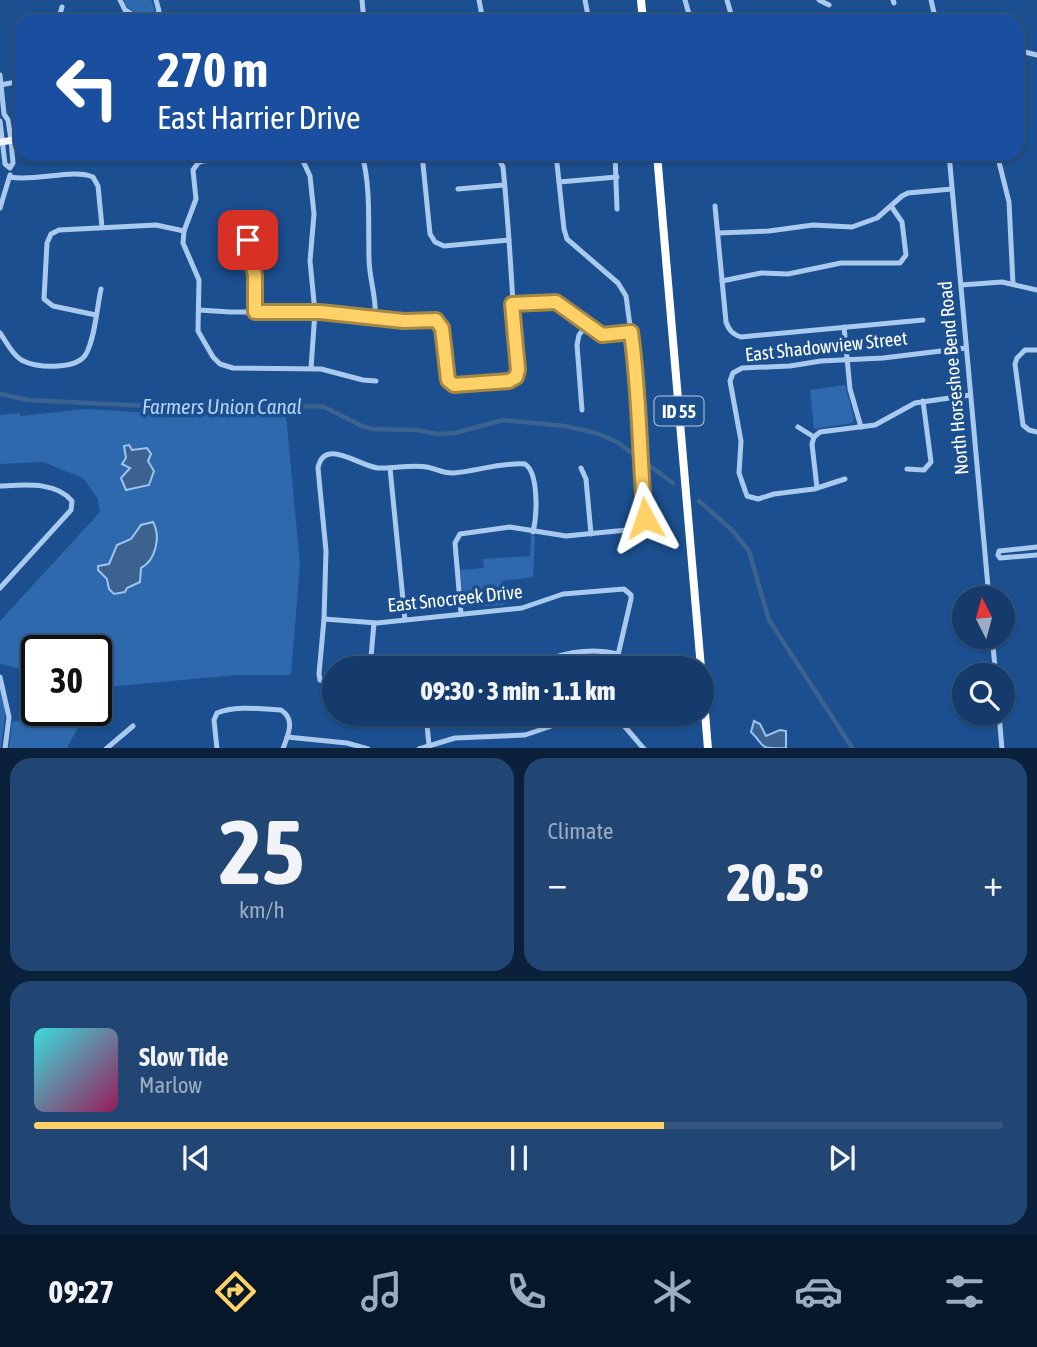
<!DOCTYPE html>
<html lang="en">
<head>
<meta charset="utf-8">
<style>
	body { margin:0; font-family:"Asap Condensed",sans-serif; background:#214673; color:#f1f3f6; height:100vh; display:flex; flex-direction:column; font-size:26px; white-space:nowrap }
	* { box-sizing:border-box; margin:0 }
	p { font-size:23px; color:#9dadc1 }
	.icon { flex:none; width:38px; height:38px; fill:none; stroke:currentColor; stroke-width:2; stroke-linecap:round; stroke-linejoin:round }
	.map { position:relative; height:748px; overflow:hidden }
	.details { display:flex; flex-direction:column; gap:10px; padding:10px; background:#0b203b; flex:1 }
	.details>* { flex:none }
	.top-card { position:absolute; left:14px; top:14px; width:1010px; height:147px; border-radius:21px; box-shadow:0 2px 5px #0004,0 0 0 2px #33557e; background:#1a4fa0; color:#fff; overflow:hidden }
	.needle { width:46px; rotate:354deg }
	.controls { position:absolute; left:952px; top:586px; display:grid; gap:14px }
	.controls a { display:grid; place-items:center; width:63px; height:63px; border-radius:50%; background:#143b6b; box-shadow:0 2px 5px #0004,0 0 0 2px #33557e; font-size:35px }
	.speed { position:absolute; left:21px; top:635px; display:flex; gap:14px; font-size:35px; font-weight:700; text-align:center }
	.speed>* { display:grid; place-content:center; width:91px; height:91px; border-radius:50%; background:#143b6b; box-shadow:0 2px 5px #0004,0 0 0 2px #33557e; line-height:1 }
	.speed .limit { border:4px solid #111; border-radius:10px; background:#fff; color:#111 }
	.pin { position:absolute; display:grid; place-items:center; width:60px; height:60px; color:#fff; margin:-30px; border-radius:14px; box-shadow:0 4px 10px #0006 }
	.me { position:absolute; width:77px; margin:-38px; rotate:355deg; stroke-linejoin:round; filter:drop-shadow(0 0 5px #0008) }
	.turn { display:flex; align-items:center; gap:24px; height:147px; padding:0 28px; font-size:32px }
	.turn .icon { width:91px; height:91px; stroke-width:2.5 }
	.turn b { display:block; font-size:49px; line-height:60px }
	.big { font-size:52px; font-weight:800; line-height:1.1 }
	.details .widget { flex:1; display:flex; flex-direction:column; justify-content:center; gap:10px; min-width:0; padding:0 24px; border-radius:21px; background:#214673 }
	.details .dial { align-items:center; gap:0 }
	.dial b { font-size:91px; line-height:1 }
	.song { display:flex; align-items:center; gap:21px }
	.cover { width:84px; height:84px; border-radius:10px; background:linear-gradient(135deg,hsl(180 70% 55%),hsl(330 70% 35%)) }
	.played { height:7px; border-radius:4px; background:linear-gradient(90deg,#ffd166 65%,#33557e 65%) }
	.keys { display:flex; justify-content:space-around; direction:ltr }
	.heat { display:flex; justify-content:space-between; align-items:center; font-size:38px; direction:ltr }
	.details .tiles { flex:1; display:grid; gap:10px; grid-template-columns:1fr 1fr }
	.widget:last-child { grid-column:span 2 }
	.trip { position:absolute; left:322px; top:656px; width:392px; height:70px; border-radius:35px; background:#143b6b; box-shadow:0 2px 5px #0004,0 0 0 2px #33557e; font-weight:800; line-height:70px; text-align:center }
	.tabs { display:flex; height:112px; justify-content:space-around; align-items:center; background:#08182b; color:#9dadc1 }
	.tabs .icon { width:49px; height:49px }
	.tabs .current { color:#ffd166 }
	.tabs b { font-size:32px; color:#f1f3f6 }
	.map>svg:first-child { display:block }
</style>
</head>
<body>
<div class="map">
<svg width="1037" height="749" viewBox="0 0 1037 749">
	<rect width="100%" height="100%" fill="#1b4f8f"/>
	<g fill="#2e69ad">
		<path d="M124 0H151L155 10 150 16 142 17 127 7Z"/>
		<path d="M845 385 854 418 852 423 814 429 810 390Z"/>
		<path d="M85 409 172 414 286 415 300 564 291 675H236L96 688V651H37V710L87 711 67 748H9L12 722 27 719 31 700 24 670 0 664V621L100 512 98 499 83 478 43 462 0 464V415L20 413 21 416Z"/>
		<path d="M531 535 535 536 533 577 502 581 504 605 464 607 460 570 484 568 483 559 530 556Z"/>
		<path d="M0 688 6 707 1 749 0 748Z"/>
	</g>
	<g fill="#3c6290" stroke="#9cc4f0" stroke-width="2">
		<path d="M129 445 132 450 147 448 151 454 148 461 154 471 149 485 126 490 121 478 130 468 122 464 126 458 124 446Z"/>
		<path d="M153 522C161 536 156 560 141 568L140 582 127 588 125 592 114 594 109 589 107 579 98 570V566L109 564 117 545 131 539 141 525Z"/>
		<path d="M754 721 760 724 766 736 780 730 786 731V748C756 749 767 747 751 732Z"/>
	</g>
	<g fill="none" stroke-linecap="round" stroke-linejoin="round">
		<g stroke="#3c6290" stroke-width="4.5">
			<path d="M0 394 28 400 168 407 314 406 324 407 362 426 372 429 416 430 438 434 455 433 503 420 565 426 596 433 617 442 673 483"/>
			<path d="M699 501 732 530 749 551 769 620 853 749"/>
		</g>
		<g stroke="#a9c9ee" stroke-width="5">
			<path d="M120 0 125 10 143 21"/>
			<path d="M362 0 364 21"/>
			<path d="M479 0 483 21"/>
			<path d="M585 0 589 21"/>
			<path d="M685 0 691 21"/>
			<path d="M727 0 733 21"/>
			<path d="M819 0 829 5"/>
			<path d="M893 0 894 3"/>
			<path d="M931 0 936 21"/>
			<path d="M58 21 62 7"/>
			<path d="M147 21 154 19 159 11 156 0"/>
			<path d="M18 29 21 31"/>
			<path d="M1017 50 1037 55"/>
			<path d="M0 75 4 114 8 120 11 140 13 163 10 168 5 164 0 121"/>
			<path d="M0 85 21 81"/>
			<path d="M269 154 203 161 198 163 193 170 196 199 184 231 183 243 199 280 198 331 213 357 220 364 233 368 321 369 363 380 376 381"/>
			<path d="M291 154 303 161 312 154"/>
			<path d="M362 154C371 188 368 224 369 258 369 279 377 297 375 318"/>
			<path d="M422 154 430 234 435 242 444 246 509 240"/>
			<path d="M615 154 617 209"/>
			<path d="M949 154 989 598"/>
			<path d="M997 154 1009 202 1013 284"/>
			<path d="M303 161 310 176 314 214 310 261 315 312 311 368"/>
			<path d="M10 177C35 182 74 168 93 177L98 186 102 227"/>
			<path d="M559 182 617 177"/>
			<path d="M458 189 504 185"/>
			<path d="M715 206 726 322C729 330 732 334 741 337L923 320"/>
			<path d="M0 208 10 175"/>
			<path d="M254 215 248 240 255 276V312"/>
			<path d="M718 233 769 231 813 225 852 227 877 218 902 196 908 193 952 189"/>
			<path d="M722 281 761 273 788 274 841 263H900L906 255 902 222 891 206"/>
			<path d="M961 285 1002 282 1037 290"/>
			<path d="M512 304 556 302 565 307 597 333 608 335 631 332"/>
			<path d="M199 310 230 312H320L404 321 436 320 442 328 447 376 450 383 458 386 513 379 518 370C512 302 510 235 503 167L496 154"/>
			<path d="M96 315 53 306 44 299 47 243 51 234 59 230 156 225 184 231"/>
			<path d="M844 327 850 389 861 427"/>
			<path d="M0 333C6 341 11 353 20 359 34 369 77 370 86 354 95 338 97 307 101 289"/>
			<path d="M1037 350H1025L1017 358 1015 364 1023 425 1029 430 1037 432"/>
			<path d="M582 410 577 345 579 335 587 325"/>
			<path d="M798 427 814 437 820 432 875 425 915 403 970 395"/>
			<path d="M814 437 812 444 817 488"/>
			<path d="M390 468 405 620"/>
			<path d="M581 468 586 479 591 534"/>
			<path d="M907 469 924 470 931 462 923 401"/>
			<path d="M845 479 814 489 774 494 758 499 747 496 739 473 741 441 730 381 733 373 742 368 790 366 821 361 883 358 966 348"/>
			<path d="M0 486C23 485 56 481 72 501L71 510 0 588"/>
			<path d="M1037 547 999 551 998 555 1000 558 1037 555"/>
			<path d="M461 614 455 543 460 534 510 527 566 536 637 529 645 521 640 470 642 448 633 348 626 296 618 283 567 239 564 229 556 154"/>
			<path d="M324 619 377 623 522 608 563 594 624 589 631 595V599L615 668"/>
			<path d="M992 637 996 676"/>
			<path d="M370 668 374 623"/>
			<path d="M522 668C555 657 583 645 618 654"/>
			<path d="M0 677 9 717 5 749"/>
			<path d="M334 683 320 680 319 674 324 619 326 551 318 468C324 437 359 466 378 468 394 469 411 464 427 467 437 469 444 474 454 473 477 471 502 462 525 464 539 473 537 516 533 532"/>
			<path d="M426 714 429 745"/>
			<path d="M614 714 644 749"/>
			<path d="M999 714 1002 749"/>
			<path d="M287 737 347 743 368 749"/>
			<path d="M106 749 133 726"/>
			<path d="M217 749 214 720 217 713C235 705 262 709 281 710 296 720 288 734 283 749"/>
			<path d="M419 749 455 738 525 735 581 716 596 714"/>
		</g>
		<path stroke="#f0f6ff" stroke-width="7" d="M0 142 21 139"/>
		<g stroke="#fff" stroke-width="8">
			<path d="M641 0 643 21"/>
			<path d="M657 154 701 668"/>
			<path d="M702 676 708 749"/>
		</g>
	</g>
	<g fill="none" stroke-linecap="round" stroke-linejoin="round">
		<g stroke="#a68842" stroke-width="18">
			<path id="route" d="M248 240 255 276V312H320L404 321 436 320 442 328 448 380 454 385 509 381 516 377 518 370 512 304 556 302 602 335 631 332C640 394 639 456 645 518"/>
		</g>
		<use href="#route" stroke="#ffd166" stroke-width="12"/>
	</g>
	<g text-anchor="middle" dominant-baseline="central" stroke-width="7" stroke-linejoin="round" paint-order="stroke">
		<rect fill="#1b4f8f" stroke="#bbcadd" stroke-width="2" x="654.5" y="396.5" width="49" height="29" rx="5"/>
		<g font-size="18" font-weight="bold" fill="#fff">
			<text x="679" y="411">ID 55</text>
		</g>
		<g font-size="19" fill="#fff" stroke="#1b4f8f">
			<text transform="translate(826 346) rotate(-6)">East Shadowview Street</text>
			<text transform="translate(953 378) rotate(-95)">North Horseshoe Bend Road</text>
			<text transform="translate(455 598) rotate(-6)">East Snocreek Drive</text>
		</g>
		<g font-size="21" font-style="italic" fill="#b5d3f5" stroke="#1b4f8f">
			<text x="222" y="406">Farmers Union Canal</text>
		</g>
	</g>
</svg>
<div class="controls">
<a><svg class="needle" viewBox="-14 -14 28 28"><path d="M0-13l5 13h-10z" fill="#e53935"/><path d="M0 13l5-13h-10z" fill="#9dadc1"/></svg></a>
<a><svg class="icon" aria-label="search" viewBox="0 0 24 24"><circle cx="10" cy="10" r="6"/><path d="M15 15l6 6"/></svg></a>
</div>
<div class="speed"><div class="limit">30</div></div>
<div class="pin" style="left:248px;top:240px;background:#d93025"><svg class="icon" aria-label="arrive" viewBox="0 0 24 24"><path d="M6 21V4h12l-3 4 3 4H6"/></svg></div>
<svg class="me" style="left:645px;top:518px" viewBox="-20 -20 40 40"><path d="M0-17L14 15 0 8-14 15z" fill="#ffd166" stroke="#fff" stroke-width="4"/></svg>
<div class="trip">09:30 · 3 min · 1.1 km</div>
<div class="top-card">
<div class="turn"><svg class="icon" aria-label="left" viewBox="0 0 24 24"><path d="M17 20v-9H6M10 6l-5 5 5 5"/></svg><div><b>270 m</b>East Harrier Drive</div></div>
</div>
</div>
<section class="details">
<div class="tiles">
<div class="widget dial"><b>25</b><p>km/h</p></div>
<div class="widget"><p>Climate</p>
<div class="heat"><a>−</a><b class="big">20.5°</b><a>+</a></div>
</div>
<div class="widget">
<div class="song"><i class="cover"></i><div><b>Slow Tide</b><p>Marlow</p></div></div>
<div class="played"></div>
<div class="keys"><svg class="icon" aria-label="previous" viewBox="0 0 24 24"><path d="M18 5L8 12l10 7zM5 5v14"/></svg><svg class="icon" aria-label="pause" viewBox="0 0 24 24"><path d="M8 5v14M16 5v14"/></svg><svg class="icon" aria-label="next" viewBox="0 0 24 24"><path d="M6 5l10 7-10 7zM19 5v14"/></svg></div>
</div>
</div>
</section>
<nav class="tabs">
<b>09:27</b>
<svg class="icon current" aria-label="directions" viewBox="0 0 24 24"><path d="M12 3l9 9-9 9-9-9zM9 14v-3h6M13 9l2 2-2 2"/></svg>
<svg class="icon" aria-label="music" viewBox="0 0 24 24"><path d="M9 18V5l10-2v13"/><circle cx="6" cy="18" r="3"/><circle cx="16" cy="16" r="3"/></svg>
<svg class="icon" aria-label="phone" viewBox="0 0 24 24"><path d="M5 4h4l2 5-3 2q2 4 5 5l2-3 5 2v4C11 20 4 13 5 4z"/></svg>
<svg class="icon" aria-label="climate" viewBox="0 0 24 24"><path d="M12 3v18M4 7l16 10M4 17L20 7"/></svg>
<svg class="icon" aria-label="car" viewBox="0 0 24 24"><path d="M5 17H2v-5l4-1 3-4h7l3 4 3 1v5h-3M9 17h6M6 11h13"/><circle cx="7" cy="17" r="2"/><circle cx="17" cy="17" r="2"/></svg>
<svg class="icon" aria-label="filters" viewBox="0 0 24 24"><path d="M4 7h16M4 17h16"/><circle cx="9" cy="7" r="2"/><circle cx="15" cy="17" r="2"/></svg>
</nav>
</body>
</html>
